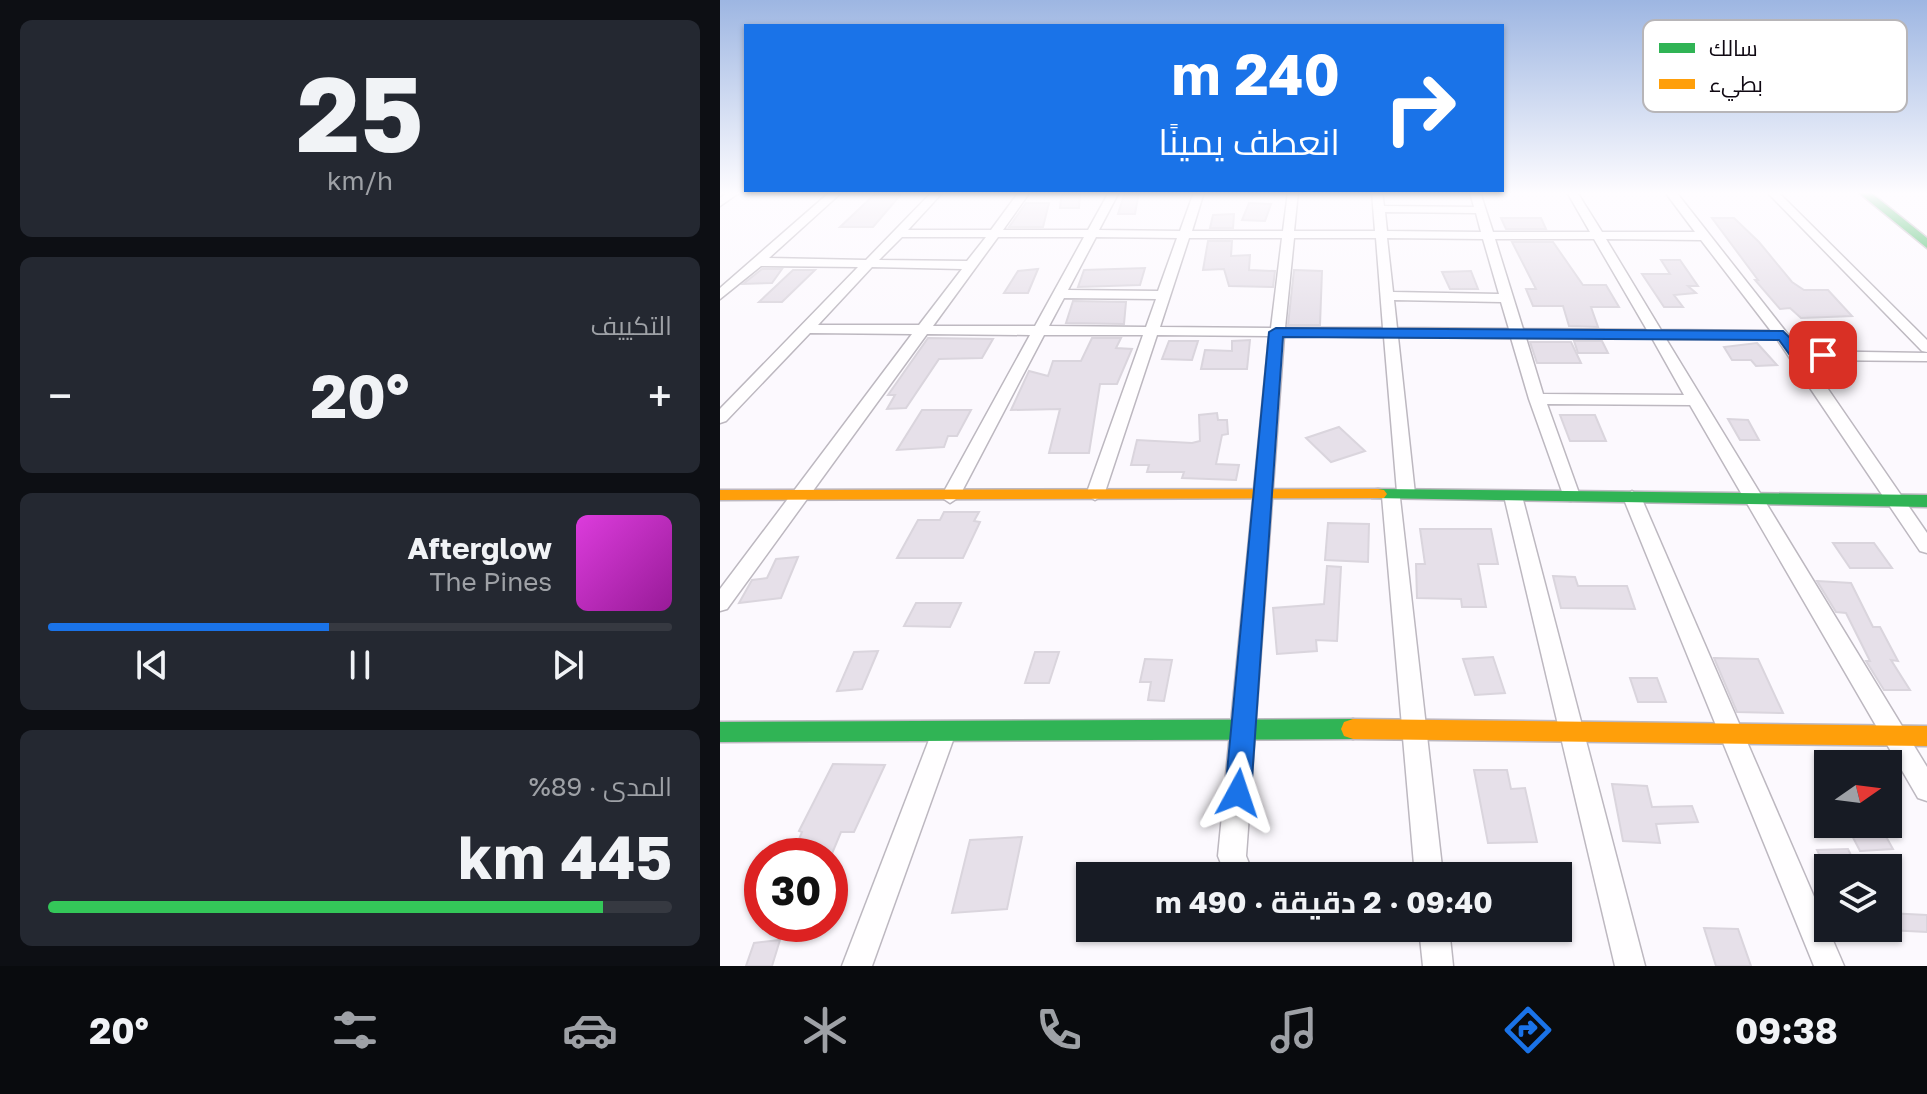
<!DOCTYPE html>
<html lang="ar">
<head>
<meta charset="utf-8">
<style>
	body { margin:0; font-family:"Golos Text",Cairo,sans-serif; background:#242831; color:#f1f3f6; direction:rtl; height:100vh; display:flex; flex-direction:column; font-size:30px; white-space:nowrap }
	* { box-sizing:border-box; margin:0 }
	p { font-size:26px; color:#9ea1a6 }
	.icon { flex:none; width:44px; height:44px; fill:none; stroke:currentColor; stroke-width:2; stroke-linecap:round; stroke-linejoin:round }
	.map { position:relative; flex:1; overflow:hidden; direction:ltr }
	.panel { display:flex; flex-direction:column; gap:20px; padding:20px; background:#0d0f14; width:720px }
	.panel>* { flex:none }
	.banner { position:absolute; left:24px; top:24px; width:760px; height:168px; border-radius:0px; box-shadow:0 2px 6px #0004; direction:rtl; background:#1a73e8; color:#fff; overflow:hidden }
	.needle { width:52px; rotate:76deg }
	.buttons { position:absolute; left:1094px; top:750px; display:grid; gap:16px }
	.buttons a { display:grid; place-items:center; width:88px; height:88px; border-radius:0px; background:#171b24; box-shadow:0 2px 6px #0004; font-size:40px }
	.speed { position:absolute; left:24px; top:838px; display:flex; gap:16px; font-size:40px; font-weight:700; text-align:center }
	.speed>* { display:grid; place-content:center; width:104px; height:104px; border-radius:50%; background:#171b24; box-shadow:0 2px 6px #0004; line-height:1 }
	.speed .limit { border:12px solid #d22; background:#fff; color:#111 }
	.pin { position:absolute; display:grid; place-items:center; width:68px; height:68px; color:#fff; margin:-34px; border-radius:16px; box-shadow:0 4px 12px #0006 }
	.me { position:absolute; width:88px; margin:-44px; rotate:5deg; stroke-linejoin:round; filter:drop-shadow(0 0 6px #0008) }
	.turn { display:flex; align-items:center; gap:28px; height:168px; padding:0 32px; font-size:36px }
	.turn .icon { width:104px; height:104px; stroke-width:2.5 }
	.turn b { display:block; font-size:56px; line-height:68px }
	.big { font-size:60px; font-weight:700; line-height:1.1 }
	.panel .tile { flex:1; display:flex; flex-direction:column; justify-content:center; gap:12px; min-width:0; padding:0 28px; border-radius:12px; background:#242831 }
	.panel .dial { align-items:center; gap:0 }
	.dial b { font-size:104px; line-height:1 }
	.song { display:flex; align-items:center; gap:24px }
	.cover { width:96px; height:96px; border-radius:12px; background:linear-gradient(135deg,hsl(300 70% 55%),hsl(300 70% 35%)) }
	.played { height:8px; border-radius:4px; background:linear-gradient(90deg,#1a73e8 45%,#363941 45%) }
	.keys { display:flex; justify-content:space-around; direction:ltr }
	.heat { display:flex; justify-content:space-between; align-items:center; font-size:44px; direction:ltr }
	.charge { height:12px; border-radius:6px; background:linear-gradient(90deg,#34c759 89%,#363941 0) }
	.trip { position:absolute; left:356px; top:862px; width:496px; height:80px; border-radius:0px; background:#171b24; box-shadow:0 2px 6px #0004; font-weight:700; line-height:80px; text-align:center; direction:rtl }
	.menu { display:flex; height:128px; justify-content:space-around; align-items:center; background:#090b0e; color:#9ea1a6 }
	.menu .icon { width:56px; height:56px }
	.menu .selected { color:#1a73e8 }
	.menu b { font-size:36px; color:#f1f3f6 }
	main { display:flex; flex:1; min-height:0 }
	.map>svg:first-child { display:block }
</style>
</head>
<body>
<main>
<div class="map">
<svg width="1207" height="966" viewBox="0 0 1207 966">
	<rect width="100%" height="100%" fill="#fcf9fe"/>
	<g fill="#e6e0e9" stroke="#dad5dd" stroke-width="2">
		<path d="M157 192H183L153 227H120Z"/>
		<path d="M342 192H360L359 208H340Z"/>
		<path d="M405 192H419L415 214H398Z"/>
		<path d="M306 203H329L323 227H289Z"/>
		<path d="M529 203 551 204 545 221 522 220Z"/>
		<path d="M514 214 513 228H490L493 215Z"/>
		<path d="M781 218H821L826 229H786Z"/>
		<path d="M992 218H1014L1039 242 1072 282 1084 290H1108L1132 316 1081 318 1070 308 1060 309 1035 280H1038Z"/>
		<path d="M488 241H512L511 256 530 255 529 270 555 271 553 287 509 286 504 269 483 270Z"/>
		<path d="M792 242H833L863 285H886L899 307H871L878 327 849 326 843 306H813L806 289H816Z"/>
		<path d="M941 260H960L978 286H968L976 293 954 295 963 307H944L922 274H950Z"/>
		<path d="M425 268 420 285 358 287 364 270Z"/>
		<path d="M42 269H62L52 283 23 284Z"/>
		<path d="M318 269 308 293H284L298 271Z"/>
		<path d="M73 270H95L62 302H39Z"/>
		<path d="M574 270 602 271 600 325H568Z"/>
		<path d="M751 271 758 289H730L722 272Z"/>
		<path d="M353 301 406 302 404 324 346 323Z"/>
		<path d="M208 338 273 339 262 358 219 359 186 408 167 409 175 395H168Z"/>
		<path d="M372 338H401L396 348 412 349 397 384H380L369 453H329L340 409 291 410 309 371 328 376 333 361H361Z"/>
		<path d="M530 340 527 369H481L485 350 512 351V341Z"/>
		<path d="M449 341H478L472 360 442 359Z"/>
		<path d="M854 341H882L888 353H858Z"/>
		<path d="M810 342H851L861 363H817Z"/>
		<path d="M1037 343 1057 365 1036 366 1031 360H1012L1004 347Z"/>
		<path d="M202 410H251L237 436H228L224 447 177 450Z"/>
		<path d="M497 413 498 420H507L508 434 502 435 496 464 519 465 516 480 462 478 464 472H427L429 465H411L417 440 472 443 480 441 479 415Z"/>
		<path d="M840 415H875L886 441H850Z"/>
		<path d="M1008 419 1028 420 1039 440H1020Z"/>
		<path d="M619 427 645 451 611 462 586 438Z"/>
		<path d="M224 512H259L254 521 260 522 243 558H177L198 520H220Z"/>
		<path d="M608 523 649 524 648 562 605 560Z"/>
		<path d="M700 529H771L778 564H758L766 607H742L741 599 697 598 696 564H705Z"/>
		<path d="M1113 543H1154L1172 568H1130Z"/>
		<path d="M78 557 61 598 19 603 32 580 47 578 56 559Z"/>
		<path d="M607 566 621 567 617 641 596 640 597 651 557 654 553 608 604 604Z"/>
		<path d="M833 576 855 577 858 586H907L915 609 841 608Z"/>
		<path d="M1097 581 1131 583 1153 627H1160L1178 661 1171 660 1190 690H1164L1146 661H1150L1126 613 1116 612Z"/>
		<path d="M196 603H241L230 627 184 626Z"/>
		<path d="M158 651 142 689 117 691 134 652Z"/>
		<path d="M315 652H339L329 683H305Z"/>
		<path d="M773 657 785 693 755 695 743 659Z"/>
		<path d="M994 658 1038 659 1063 713 1017 712Z"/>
		<path d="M425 659 452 660 444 701 428 700 431 682H420Z"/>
		<path d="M910 678H937L946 702H918Z"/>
		<path d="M113 764 165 765 134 832H121L111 856H72L82 832 79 831Z"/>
		<path d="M754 770H787L791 789 805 788 817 842 768 843Z"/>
		<path d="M892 784 927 786 932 807 972 806 978 822 936 824 940 843 903 841Z"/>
		<path d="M1126 824H1159L1173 849 1140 851Z"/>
		<path d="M302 837 287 909 232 913 250 840Z"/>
		<path d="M1128 849 1137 868H1106L1097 850Z"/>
		<path d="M1168 913 1207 915V932L1168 930Z"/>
		<path d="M984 928 1018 929 1031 966H996Z"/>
		<path d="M60 940 52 966H26L34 943Z"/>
	</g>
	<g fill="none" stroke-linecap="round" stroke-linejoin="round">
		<g stroke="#bdb8c0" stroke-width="3">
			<g id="street">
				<path d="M8 192H20L0 206V198Z"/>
				<path d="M110 192H122L49 258 146 260 212 192H223L188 230H271L299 192H310L283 230H368L389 192H399L379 230 460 231 474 192H484L472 231H563L568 192H578L574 231H655L652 192H662L664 206 754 207 750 192H760L773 232H870L847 192H857L882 232H975L945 192H956L1081 351 1207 353V361L1088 360 1207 533V553L1200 551 1057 339H946L1207 767V801L1198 798 970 405 827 404 860 496 851 501 845 500 809 399 791 338 678 337 695 494 692 498H680L723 876H695L662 496 665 492H677L664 337 564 336 526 856 534 876H506L498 856 549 336 437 335 384 495 375 500 366 495 423 335H324L239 497 230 503 221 497 310 335 207 334 7 609 0 611V589L192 334 90 333 6 421 0 423V409L138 267 41 266 0 299V288ZM665 212 756 213 761 232 667 231ZM182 237H266L247 261 159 260ZM278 237H364L315 326H213ZM376 237 457 238 438 291 348 290ZM469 238H562L551 328 440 327ZM574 238H656L663 328H565ZM667 238 763 239 779 294 673 292ZM775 239H874L927 330 803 329ZM886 239 981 240 1051 331 941 330ZM152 267 242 269 199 325H98ZM344 298 436 299 426 327 329 326ZM674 300 781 302 789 329 677 328ZM806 338H932L964 395 823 394Z"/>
				<path d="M1047 192H1058L1207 340V352L1202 351Z"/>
				<path d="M793 491 802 496 925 966H895L784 496Z"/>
				<path d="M912 491 921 497 1124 966H1094L903 497Z"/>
				<path d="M224 722 233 725 236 732 152 966H122L212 732 215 725Z"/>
				<path d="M699 928H729L733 966H703Z"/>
			</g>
		</g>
		<g stroke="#bdb8c0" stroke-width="3">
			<g id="fast">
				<path d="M1138 192H1150L1207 238V248Z"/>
				<path d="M658 489 1207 495V507L652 498 649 494 652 490Z"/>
				<path d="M633 719 642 722 645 729 642 736 633 739 0 742V722Z"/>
			</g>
		</g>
		<g stroke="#bdb8c0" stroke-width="3">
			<g id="slow">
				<path d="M658 489 664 490 667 494 664 498 0 500V490Z"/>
				<path d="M633 719 1207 726V746L633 739 624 736 621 729 624 722Z"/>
			</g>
		</g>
		<use href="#street" fill="#fffeff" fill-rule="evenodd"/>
		<use href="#fast" fill="#30b455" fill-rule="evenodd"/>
		<use href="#slow" fill="#ff9f0a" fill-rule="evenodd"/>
	</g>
	<linearGradient id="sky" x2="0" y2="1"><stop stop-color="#9db6e2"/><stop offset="0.59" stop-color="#fefcff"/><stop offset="1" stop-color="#fefcff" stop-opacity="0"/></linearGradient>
	<rect width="1207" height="327" fill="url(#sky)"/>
	<path fill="#1a73e8" stroke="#114b97" stroke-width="2" d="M556 328 1063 331 1082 350 1103 351 1111 355 1103 359 1072 358 1059 340 563 337 531 793 527 800 518 804 509 800 505 793 549 332Z"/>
	<rect x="923" y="20" width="264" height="92" rx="12" fill="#fff" stroke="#b7b5b8" stroke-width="2"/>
	<rect x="939" y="43" width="36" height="10" fill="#30b455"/>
	<rect x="939" y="79" width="36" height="10" fill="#ff9f0a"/>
	<g font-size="22" fill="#0f0812">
		<text x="989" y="56">سالك</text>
		<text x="989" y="92">بطيء</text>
	</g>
</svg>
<div class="buttons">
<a><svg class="needle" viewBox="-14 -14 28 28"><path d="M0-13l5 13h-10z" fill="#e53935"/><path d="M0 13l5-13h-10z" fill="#9ea1a6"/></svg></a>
<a><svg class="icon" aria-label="layers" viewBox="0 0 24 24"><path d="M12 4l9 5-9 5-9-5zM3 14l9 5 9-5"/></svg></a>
</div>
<div class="speed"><div class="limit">30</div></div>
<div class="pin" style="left:1103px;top:355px;background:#d93025"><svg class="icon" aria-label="arrive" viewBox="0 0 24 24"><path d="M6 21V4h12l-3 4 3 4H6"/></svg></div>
<svg class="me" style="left:518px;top:793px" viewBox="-20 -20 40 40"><path d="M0-17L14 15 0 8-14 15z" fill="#1a73e8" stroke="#fff" stroke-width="4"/></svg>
<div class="trip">09:40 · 2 دقيقة · 490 m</div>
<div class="banner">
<div class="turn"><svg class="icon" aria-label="right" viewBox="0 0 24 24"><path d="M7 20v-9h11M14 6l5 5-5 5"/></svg><div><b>240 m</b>انعطف يمينًا</div></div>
</div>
</div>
<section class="panel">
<div class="tile dial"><b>25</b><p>km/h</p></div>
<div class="tile"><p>التكييف</p>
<div class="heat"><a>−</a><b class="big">20°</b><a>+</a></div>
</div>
<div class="tile">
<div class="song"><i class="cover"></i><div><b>Afterglow</b><p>The Pines</p></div></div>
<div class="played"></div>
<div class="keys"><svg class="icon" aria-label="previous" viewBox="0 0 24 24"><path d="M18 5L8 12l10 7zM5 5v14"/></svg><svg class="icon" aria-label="pause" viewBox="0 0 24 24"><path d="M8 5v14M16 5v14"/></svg><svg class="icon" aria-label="next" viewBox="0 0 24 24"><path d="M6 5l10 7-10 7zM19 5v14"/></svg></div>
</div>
<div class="tile"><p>المدى · 89%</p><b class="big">445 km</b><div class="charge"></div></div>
</section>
</main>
<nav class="menu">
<b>09:38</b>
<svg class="icon selected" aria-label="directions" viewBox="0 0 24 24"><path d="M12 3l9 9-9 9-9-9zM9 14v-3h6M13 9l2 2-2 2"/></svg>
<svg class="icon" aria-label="music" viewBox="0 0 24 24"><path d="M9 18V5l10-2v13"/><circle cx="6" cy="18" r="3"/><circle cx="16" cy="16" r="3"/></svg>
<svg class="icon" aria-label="phone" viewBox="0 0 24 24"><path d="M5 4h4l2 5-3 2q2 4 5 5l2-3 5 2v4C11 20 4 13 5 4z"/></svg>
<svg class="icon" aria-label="climate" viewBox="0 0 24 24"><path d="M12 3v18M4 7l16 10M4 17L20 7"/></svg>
<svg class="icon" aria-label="car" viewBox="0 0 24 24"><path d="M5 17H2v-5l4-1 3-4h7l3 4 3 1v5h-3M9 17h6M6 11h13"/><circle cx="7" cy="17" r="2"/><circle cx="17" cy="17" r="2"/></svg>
<svg class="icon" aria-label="filters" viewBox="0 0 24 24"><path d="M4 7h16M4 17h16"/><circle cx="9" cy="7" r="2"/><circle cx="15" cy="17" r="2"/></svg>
<b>20°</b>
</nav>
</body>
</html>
